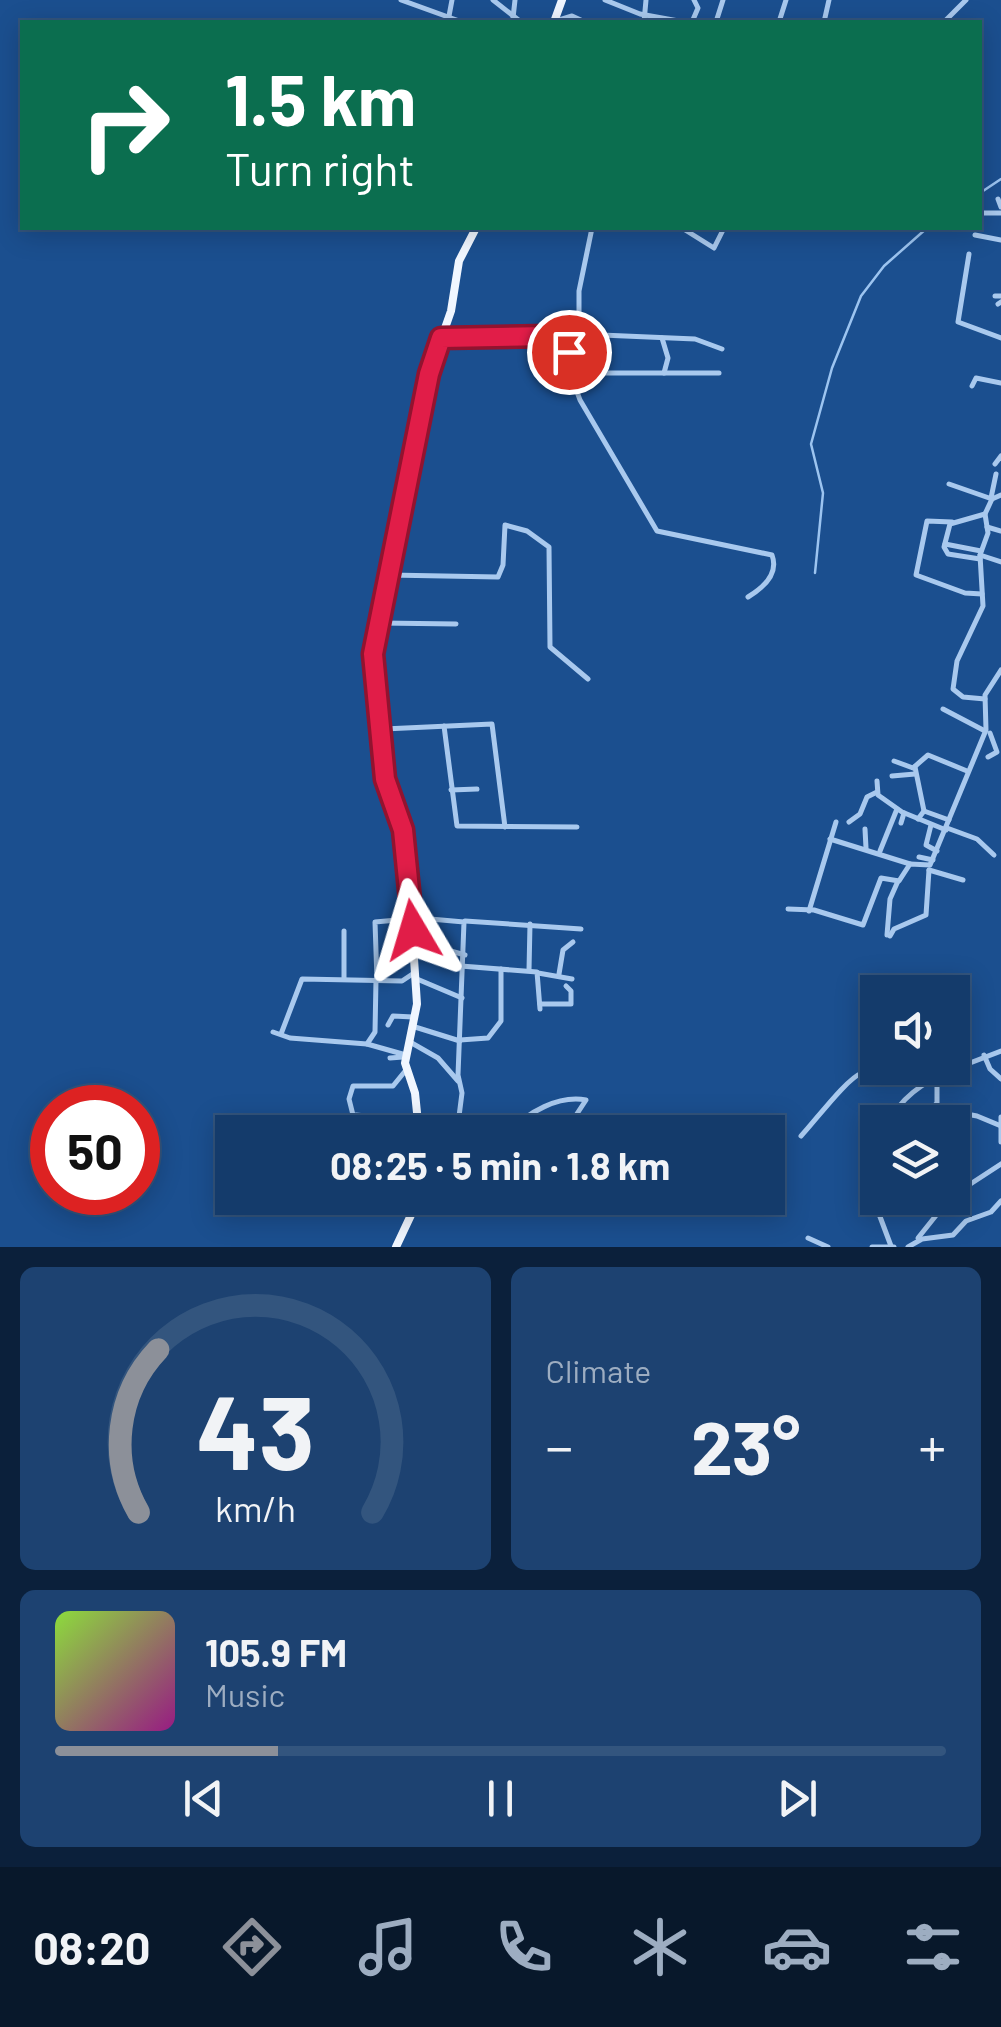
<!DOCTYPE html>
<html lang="en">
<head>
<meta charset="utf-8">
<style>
	body { margin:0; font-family:Barlow,sans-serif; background:#1d4271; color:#f1f3f6; height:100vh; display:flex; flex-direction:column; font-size:38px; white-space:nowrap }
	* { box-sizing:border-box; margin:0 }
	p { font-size:32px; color:#9dadc1 }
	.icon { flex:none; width:55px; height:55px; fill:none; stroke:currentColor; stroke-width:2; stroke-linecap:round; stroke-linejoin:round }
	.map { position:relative; height:1247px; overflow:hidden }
	.drawer { display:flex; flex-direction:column; gap:20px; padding:20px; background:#0b203b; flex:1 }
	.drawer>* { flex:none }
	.guide { position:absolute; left:20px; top:20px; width:962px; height:210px; border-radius:0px; box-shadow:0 5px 25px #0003,0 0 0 2px #33557e; background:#0b6e4f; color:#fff; overflow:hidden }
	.fabs { position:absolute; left:860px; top:975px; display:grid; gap:20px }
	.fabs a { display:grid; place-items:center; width:110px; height:110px; border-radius:0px; background:#143b6b; box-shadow:0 5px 25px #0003,0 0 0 2px #33557e; font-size:50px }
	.speed { position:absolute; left:30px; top:1085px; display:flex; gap:20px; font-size:50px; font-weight:700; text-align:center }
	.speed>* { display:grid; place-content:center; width:130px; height:130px; border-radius:50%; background:#143b6b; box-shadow:0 5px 25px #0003,0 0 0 2px #33557e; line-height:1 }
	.speed .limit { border:15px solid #d22; background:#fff; color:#111 }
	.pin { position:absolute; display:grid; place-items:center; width:85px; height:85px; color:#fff; margin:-42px; border:5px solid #fff; border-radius:50%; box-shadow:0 2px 10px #0007 }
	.me { position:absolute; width:110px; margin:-55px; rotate:353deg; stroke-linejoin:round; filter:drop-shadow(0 0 8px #0008) }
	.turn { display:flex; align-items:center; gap:35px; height:210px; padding:0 40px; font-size:45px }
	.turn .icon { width:130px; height:130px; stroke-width:2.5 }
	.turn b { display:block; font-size:70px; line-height:85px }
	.big { font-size:75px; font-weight:700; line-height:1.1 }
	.drawer .widget { flex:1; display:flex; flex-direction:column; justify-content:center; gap:15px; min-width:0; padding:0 35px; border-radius:15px; background:#1d4271 }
	.drawer .dial { align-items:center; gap:0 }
	.dial svg { height:260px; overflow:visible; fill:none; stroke:#33557e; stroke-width:7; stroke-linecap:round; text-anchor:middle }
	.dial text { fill:#f1f3f6; stroke:none }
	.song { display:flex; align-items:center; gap:30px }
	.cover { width:120px; height:120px; border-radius:15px; background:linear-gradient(135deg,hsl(90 70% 55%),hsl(310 70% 35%)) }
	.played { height:10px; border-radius:5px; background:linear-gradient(90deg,#8c9099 25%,#33557e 25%) }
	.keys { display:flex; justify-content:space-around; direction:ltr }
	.heat { display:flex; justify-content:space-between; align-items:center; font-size:55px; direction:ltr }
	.drawer .tiles { flex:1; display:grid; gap:20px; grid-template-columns:1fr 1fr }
	.widget:last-child { grid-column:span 2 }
	.trip { position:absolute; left:215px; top:1115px; width:570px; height:100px; border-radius:0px; background:#143b6b; box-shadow:0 5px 25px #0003,0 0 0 2px #33557e; font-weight:700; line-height:100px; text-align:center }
	.tabs { display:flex; height:160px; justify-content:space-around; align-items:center; background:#08182b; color:#9dadc1 }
	.tabs .icon { width:70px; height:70px }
	.tabs .current { color:#8c9099 }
	.tabs b { font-size:45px; color:#f1f3f6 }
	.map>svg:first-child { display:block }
</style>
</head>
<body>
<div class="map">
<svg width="1001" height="1247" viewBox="0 0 1001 1247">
	<rect width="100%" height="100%" fill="#1b4f8f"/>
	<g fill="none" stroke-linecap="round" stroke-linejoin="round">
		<g stroke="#9cc4f0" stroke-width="2.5">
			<path d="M980 193 1001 179"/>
			<path d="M815 573 823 493 811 444 832 368 861 296 884 266 927 228"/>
		</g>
		<g stroke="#a9c9ee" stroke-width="5">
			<path d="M401 0 462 22"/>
			<path d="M493 0 521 22"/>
			<path d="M605 0 640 14 684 22"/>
			<path d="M449 16 452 0"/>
			<path d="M513 18 515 0"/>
			<path d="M559 20 572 16 585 22"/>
			<path d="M644 22 646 0"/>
			<path d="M692 22 698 8 694 0"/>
			<path d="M716 22 723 0"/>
			<path d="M779 22 786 0"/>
			<path d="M824 22 829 0"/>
			<path d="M944 22 966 0"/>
			<path d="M998 199 1001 207"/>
			<path d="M981 213H1001"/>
			<path d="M682 228 714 248 724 228"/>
			<path d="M975 235 1001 240"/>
			<path d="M969 254 958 322 1001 338"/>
			<path d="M995 296H1001"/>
			<path d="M998 304 1001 302"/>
			<path d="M446 333 578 329"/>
			<path d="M578 334 695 339 722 349"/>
			<path d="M441 338 532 335 558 340 580 400 657 531 772 555C779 574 763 588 748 597"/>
			<path d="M662 338 668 358 664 373"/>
			<path d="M564 354 579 348V291L592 228"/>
			<path d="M571 373H719"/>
			<path d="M972 386 976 378 1001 383"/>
			<path d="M995 464 1001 456"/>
			<path d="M949 484 992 499 1001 495"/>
			<path d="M991 498 996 474"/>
			<path d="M952 522 927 521 916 575 965 593 982 594"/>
			<path d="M987 527 1001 531"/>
			<path d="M945 544 981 551"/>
			<path d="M980 555 1001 562"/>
			<path d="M980 559 948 554 944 547 950 524 985 514"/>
			<path d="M389 575 498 577 503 565 505 525 527 531 549 547 550 647 588 679"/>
			<path d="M381 623 456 624"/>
			<path d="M985 699 963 697 953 689 957 661 983 606 980 555 988 533 985 514 992 499"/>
			<path d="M943 709 985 731"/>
			<path d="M444 726 457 826 577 827"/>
			<path d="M384 729 492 724 505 827"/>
			<path d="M988 757 997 752 990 733"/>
			<path d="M894 761 913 768 928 755 967 771"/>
			<path d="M915 767 924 811"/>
			<path d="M892 776 915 774"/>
			<path d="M877 781 878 795 902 812 946 830"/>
			<path d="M451 790 477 789"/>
			<path d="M918 819 924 811 949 820"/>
			<path d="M849 822 860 814 867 797 877 792"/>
			<path d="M901 823 904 813"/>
			<path d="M931 825 926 845 937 851"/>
			<path d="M947 828 977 839 994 855"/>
			<path d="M865 829 866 848"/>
			<path d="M830 839 910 864"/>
			<path d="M880 851 897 809"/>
			<path d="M919 857 933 860"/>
			<path d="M929 870 963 880"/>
			<path d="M788 909 814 910 863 925 881 878 899 881 910 864 930 865 986 730 985 695 1001 670"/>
			<path d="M809 911 836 822"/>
			<path d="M465 921 581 929"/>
			<path d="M413 930 424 932"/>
			<path d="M887 935 890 899 898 881"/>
			<path d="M890 936 894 929 926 915 929 870"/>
			<path d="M415 952 448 965 537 972 540 1009"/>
			<path d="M418 954 426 944 465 955"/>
			<path d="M529 970 530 924"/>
			<path d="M538 973 572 979"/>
			<path d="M559 974 563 950 573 942"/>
			<path d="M344 979V931"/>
			<path d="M417 979 462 998"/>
			<path d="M377 980 375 922 419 918 464 922 458 1075 462 1093 457 1132"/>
			<path d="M540 1004H571V991L566 986"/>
			<path d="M388 1025 393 1016 413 1017"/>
			<path d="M415 1027 460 1041"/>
			<path d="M273 1032 290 1038 367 1044 375 1032 376 980"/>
			<path d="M281 1034 302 979 402 981 414 973"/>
			<path d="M460 1040 488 1038 501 1021V969"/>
			<path d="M410 1042 438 1058 458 1081"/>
			<path d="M367 1044 406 1055"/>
			<path d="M984 1055 990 1069 1001 1079"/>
			<path d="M390 1058 403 1057"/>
			<path d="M934 1108 977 1116 1001 1126"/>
			<path d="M353 1115 349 1099 353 1086H393L406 1070"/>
			<path d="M1001 1117V1142"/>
			<path d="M890 1122C899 1099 924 1082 947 1072"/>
			<path d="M919 1122 937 1103V1076"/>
			<path d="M348 1132 350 1118 356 1115 404 1120 416 1128"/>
			<path d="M396 1132 397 1119"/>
			<path d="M511 1132C527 1112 559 1095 586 1100L567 1129"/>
			<path d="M869 1133 878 1130"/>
			<path d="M801 1136C816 1120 847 1078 862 1073L949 1071 1001 1051"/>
			<path d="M952 1185 965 1189"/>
			<path d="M952 1196 1001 1164"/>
			<path d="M403 1198 413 1207"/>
			<path d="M879 1198V1214L891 1246"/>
			<path d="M808 1238 828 1247"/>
			<path d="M918 1238 950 1198"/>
			<path d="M872 1247H894"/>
			<path d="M908 1247 922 1239 953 1235 966 1221 991 1212 1001 1201"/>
		</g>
		<g stroke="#f0f6ff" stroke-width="8">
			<path d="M554 22 562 0"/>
			<path d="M419 1132 415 1093 405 1063 417 1004 407 853 385 779 373 654 429 374 451 311 459 261 476 228"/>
			<path d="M396 1247 419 1198"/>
		</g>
	</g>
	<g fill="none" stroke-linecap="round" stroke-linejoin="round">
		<g stroke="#92132f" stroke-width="25">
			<path id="route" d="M413 930 403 830 385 779 373 654 429 374 441 338 548 336 558 340 564 354 569 352"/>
		</g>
		<use href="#route" stroke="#e11d48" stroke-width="18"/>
	</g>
</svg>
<div class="fabs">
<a><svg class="icon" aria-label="sound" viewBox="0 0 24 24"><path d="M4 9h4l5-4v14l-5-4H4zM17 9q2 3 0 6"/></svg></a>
<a><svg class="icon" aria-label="layers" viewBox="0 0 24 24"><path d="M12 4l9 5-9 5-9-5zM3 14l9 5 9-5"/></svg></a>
</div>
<div class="speed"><div class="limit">50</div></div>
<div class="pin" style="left:569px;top:352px;background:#d93025"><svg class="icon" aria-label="arrive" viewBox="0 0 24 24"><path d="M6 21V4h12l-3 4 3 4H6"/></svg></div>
<svg class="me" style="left:413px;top:930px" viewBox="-20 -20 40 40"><path d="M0-17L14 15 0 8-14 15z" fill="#e11d48" stroke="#fff" stroke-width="4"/></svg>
<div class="trip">08:25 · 5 min · 1.8 km</div>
<div class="guide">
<div class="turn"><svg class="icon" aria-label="right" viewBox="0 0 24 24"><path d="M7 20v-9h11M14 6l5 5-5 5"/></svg><div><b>1.5 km</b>Turn right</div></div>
</div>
</div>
<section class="drawer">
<div class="tiles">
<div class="widget dial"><svg viewBox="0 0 100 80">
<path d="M14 69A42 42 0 1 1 86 69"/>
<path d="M14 69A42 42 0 0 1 20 19" stroke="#8c9099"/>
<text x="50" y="56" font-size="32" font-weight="700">43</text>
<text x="50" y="72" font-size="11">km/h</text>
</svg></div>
<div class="widget"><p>Climate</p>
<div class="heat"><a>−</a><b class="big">23°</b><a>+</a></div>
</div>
<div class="widget">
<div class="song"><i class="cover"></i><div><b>105.9 FM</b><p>Music</p></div></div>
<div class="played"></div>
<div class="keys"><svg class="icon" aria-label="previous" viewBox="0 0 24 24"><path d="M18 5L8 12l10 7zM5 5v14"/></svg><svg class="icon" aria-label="pause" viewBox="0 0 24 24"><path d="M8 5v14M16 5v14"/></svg><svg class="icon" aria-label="next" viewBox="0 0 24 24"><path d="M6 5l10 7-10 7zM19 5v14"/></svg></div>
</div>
</div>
</section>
<nav class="tabs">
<b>08:20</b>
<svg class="icon current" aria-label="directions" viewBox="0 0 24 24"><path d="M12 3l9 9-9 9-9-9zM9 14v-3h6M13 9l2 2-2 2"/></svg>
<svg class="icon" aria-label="music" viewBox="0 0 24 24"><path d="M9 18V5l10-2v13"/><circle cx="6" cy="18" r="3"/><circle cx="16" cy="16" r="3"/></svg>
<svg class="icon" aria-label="phone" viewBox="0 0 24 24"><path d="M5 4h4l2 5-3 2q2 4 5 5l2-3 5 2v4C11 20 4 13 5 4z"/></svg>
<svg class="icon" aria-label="climate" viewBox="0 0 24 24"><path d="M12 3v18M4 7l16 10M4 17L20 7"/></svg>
<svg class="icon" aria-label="car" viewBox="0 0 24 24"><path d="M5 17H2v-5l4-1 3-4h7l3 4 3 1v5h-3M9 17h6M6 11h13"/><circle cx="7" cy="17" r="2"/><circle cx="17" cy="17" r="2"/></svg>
<svg class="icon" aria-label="filters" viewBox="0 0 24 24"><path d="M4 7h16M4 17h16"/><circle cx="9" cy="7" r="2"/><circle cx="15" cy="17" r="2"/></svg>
</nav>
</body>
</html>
